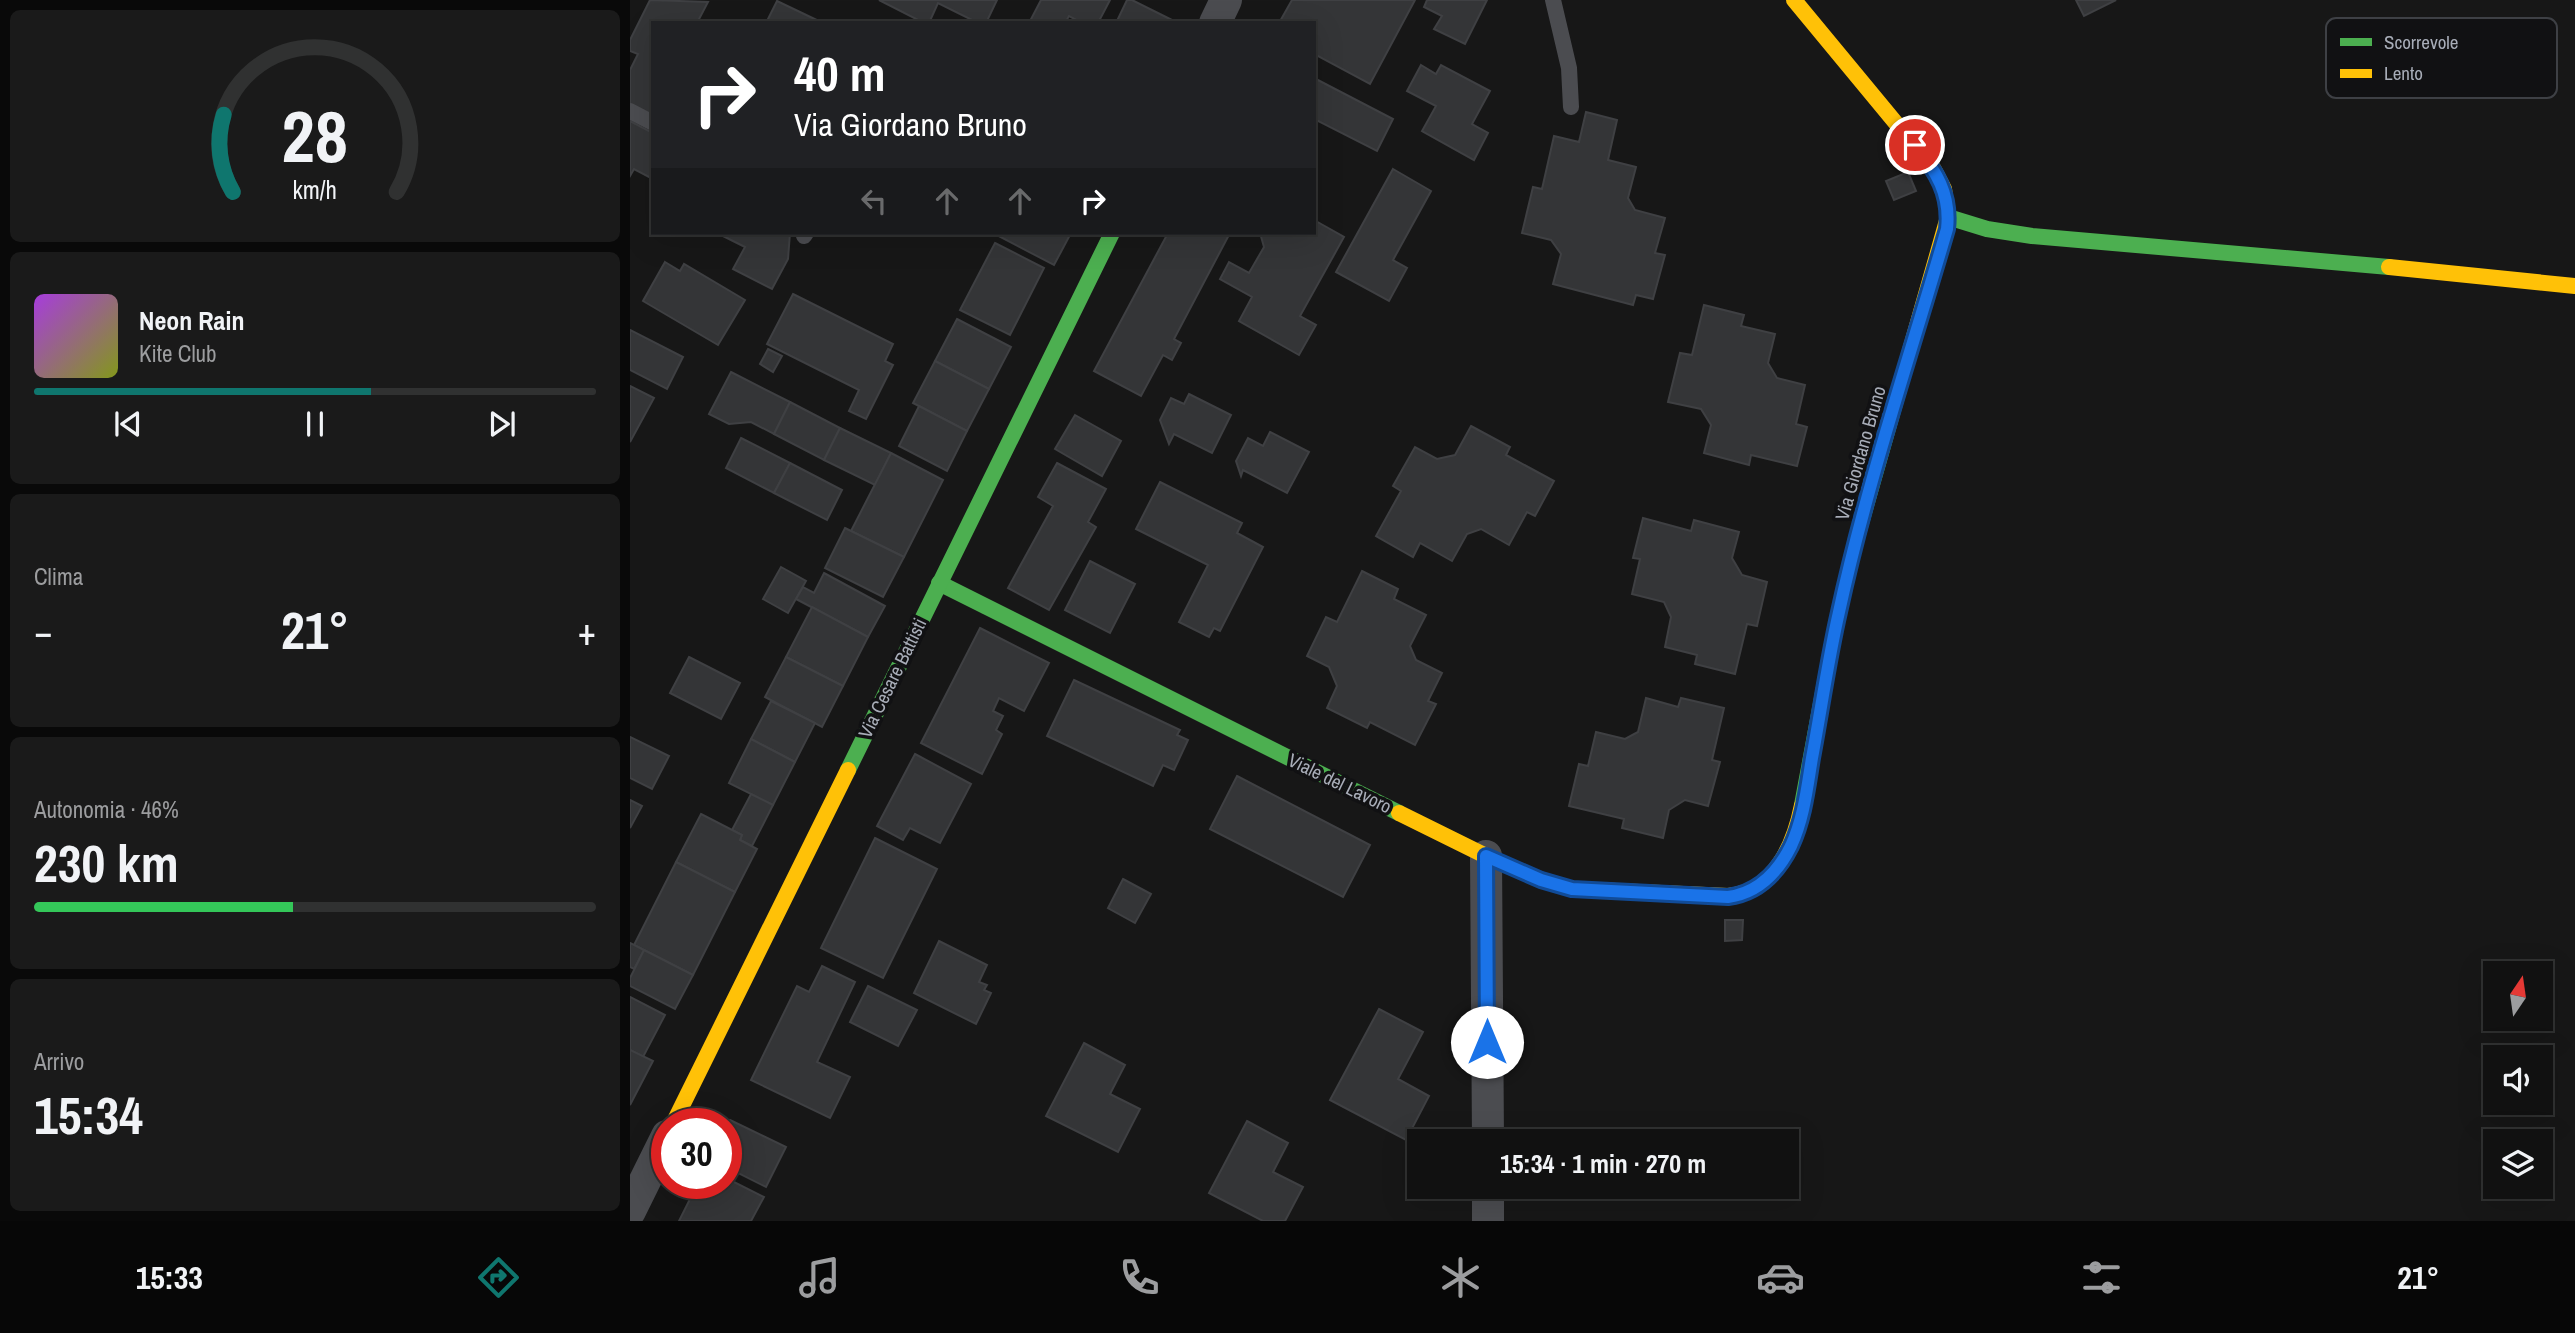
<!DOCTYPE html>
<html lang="it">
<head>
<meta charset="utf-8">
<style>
	body { margin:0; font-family:"Archivo Narrow",sans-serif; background:#1a1a1a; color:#f1f3f6; height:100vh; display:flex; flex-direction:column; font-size:26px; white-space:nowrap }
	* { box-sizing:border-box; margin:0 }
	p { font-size:23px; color:#9c9d9f }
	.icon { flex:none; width:38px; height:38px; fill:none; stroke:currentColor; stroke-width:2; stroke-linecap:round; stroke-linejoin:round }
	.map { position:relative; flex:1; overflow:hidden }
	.drawer { display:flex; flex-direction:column; gap:10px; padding:10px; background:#090909; width:630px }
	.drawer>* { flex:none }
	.guide { position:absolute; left:21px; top:21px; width:665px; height:214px; border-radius:0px; box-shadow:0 7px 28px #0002,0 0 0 2px #303131; background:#202124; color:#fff; overflow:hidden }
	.needle { width:46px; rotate:13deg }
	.buttons { position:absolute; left:1853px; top:961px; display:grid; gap:14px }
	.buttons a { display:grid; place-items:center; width:70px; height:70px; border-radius:0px; background:#111; box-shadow:0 7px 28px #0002,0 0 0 2px #303131; font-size:35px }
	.speed { position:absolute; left:21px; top:1108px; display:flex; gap:14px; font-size:35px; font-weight:700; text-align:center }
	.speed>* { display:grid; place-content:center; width:91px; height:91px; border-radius:50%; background:#111; box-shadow:0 7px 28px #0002,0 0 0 2px #303131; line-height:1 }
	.speed .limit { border:10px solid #d22; background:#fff; color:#111 }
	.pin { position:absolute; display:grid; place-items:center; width:60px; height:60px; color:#fff; margin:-30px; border:4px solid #fff; border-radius:50%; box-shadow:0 2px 7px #0007 }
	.me { position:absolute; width:77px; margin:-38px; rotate:0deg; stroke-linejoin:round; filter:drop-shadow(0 0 5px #0008) }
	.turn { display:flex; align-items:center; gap:24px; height:147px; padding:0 28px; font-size:32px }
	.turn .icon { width:91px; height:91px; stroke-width:2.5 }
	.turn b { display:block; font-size:49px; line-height:60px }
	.lanes { display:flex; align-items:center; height:66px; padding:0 28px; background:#0003; justify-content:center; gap:35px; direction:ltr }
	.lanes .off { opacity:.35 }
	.big { font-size:52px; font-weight:700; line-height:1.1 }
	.drawer .widget { flex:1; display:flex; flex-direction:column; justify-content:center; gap:10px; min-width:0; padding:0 24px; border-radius:10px; background:#1a1a1a }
	.drawer .dial { align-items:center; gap:0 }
	.dial svg { height:182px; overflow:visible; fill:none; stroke:#303131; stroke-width:7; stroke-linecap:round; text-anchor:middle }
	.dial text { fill:#f1f3f6; stroke:none }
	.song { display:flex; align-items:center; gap:21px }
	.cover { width:84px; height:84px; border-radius:10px; background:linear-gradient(135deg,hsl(280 70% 55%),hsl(70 70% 35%)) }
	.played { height:7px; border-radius:4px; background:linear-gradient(90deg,#0f766e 60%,#303131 60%) }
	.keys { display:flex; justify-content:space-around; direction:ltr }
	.heat { display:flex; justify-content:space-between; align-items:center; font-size:38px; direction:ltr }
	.charge { height:10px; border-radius:5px; background:linear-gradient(90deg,#34c759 46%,#303131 0) }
	.trip { position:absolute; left:777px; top:1129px; width:392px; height:70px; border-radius:0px; background:#111; box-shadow:0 7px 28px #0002,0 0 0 2px #303131; font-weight:700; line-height:70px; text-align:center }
	.dock { display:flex; height:112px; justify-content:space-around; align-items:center; background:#070707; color:#9c9d9f }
	.dock .icon { width:49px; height:49px }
	.dock .active { color:#0f766e }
	.dock b { font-size:32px; color:#f1f3f6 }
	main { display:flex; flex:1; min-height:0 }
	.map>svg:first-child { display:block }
</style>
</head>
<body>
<main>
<section class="drawer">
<div class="widget dial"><svg viewBox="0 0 100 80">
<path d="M14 69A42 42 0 1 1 86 69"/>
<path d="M14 69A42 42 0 0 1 10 35" stroke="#0f766e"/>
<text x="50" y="56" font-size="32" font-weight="700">28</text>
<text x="50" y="72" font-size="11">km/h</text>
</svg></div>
<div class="widget">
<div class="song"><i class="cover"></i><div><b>Neon Rain</b><p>Kite Club</p></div></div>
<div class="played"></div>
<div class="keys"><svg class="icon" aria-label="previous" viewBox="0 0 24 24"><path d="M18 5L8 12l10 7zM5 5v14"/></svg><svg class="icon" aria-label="pause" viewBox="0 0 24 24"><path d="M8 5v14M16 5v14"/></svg><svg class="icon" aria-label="next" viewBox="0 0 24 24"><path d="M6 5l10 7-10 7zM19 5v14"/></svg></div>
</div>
<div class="widget"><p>Clima</p>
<div class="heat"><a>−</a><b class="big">21°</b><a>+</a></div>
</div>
<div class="widget"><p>Autonomia · 46%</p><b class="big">230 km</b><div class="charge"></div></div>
<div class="widget"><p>Arrivo</p><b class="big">15:34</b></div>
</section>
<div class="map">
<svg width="1945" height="1221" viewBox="0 0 1945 1221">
	<rect width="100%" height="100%" fill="#171717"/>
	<g fill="#343537" stroke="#3f4043" stroke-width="2">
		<path d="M20 0 78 2 67 23H23V122L0 110V70L8 54 0 51V40Z"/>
		<path d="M249 0H367L356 23H348L308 3 299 23H294Z"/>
		<path d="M411 0H480L468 23H452L439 16 435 23H399Z"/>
		<path d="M497 0H502L546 22 486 23Z"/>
		<path d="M662 0H785L740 84 684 54V23H649Z"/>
		<path d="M797 0H857L835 44 804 29 812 16 794 7Z"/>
		<path d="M1446 0H1486L1454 16Z"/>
		<path d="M147 1 193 23H136Z"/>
		<path d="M791 65 806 74 811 65 860 91 842 124 858 133 844 160 792 131 806 106 777 91Z"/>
		<path d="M684 78 763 119 747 151 684 119Z"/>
		<path d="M956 112 987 120 978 160 1006 167 998 198 1005 210 1035 218 1025 253 1035 255 1023 299 1006 295 1003 305 923 284 931 254 921 240 892 233 903 187 912 189 924 136 949 142Z"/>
		<path d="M0 121 23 133V179L4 169 0 176Z"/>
		<path d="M763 169 801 191 763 260 777 268 759 301 706 272Z"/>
		<path d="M1278 172 1286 191 1264 200 1256 181Z"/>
		<path d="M684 220 714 237 670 316 686 325 669 355 609 321 622 297 590 279 599 262 619 273 634 247 630 233H684Z"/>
		<path d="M87 233H160L158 259 142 289 103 269 115 247Z"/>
		<path d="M363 233H441L424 265Z"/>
		<path d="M538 233H600L544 339 551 343 542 360 533 355 511 396 464 371Z"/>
		<path d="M365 243 414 268 380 335 330 310Z"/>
		<path d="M35 262 50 271 54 264 115 300 88 345 13 301Z"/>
		<path d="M163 294 263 344 255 361 263 365 236 419 219 411 229 390 137 344Z"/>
		<path d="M1074 305 1114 315 1111 326 1145 334 1138 363 1147 378 1175 385 1166 424 1177 427 1167 466 1121 455 1119 465 1074 453 1081 425 1071 409 1038 402 1050 353 1062 355Z"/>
		<path d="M327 319 381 347 359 389 305 361Z"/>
		<path d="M0 330 53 357 37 389 0 370Z"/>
		<path d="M138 349 152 356 143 372 130 364Z"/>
		<path d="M305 361 359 389 337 431 283 403Z"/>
		<path d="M101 372 160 402 144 434 121 422 99 424 79 414Z"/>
		<path d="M0 386 24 398 0 442Z"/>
		<path d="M559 394 601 415 582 453 544 434 539 444 530 420 541 398 554 404Z"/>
		<path d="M160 402 210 428 194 460 144 434Z"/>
		<path d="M289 406 337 431 317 471 269 446Z"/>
		<path d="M445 415 491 441 472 476 425 449Z"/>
		<path d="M841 426 880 447 876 455 924 481 905 516 897 512 879 545 851 529 837 534 822 561 790 543 783 557 746 536 771 491 763 486 785 447 807 459 825 455Z"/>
		<path d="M210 428 261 453 245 485 194 460Z"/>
		<path d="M640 432 679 452 657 493 613 470 611 476 606 461 618 438 633 446Z"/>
		<path d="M111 438 160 463 144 493 96 468Z"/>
		<path d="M261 453 313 480 274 557 221 531Z"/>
		<path d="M160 463 212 490 197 520 144 493Z"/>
		<path d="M427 463 476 489 458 522 466 527 419 610 378 588 423 506 408 497Z"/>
		<path d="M530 482 612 523 607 533 633 547 590 631 584 628 579 637 549 622 578 565 506 529Z"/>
		<path d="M1013 518 1061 531 1064 520 1109 532 1102 558 1112 575 1137 582 1127 626 1117 624 1105 674 1065 664 1067 655 1035 647 1041 617 1034 602 1002 594 1010 559 1003 558Z"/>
		<path d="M215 528 274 557 253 597 195 568Z"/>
		<path d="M460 561 505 584 480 633 435 610Z"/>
		<path d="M151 567 176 581 158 613 133 599Z"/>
		<path d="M732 571 768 589 764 599 796 615 780 646 786 660 812 673 798 701 806 704 785 745 740 722 737 728 697 708 707 686 699 667 677 656 696 617 707 622Z"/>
		<path d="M194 573 255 606 238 637 166 599 173 587 184 593Z"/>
		<path d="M182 607 238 637 213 686 156 657Z"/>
		<path d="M350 628 419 663 394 711 369 698 363 711 373 716 366 730 372 734 352 774 291 743Z"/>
		<path d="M59 657 110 683 91 719 40 693Z"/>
		<path d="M156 657 213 686 192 727 135 697Z"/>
		<path d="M444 680 550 730 547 735 558 740 544 770 533 765 523 786 417 736Z"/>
		<path d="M1016 698 1048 707 1051 698 1094 708 1082 760 1090 762 1078 806 1055 800 1039 810 1033 838 992 828 994 819 939 806 949 764 958 766 966 732 995 739 1008 732Z"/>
		<path d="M141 701 185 723 165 762 121 739Z"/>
		<path d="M0 737 39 756 22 789 0 778Z"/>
		<path d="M121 739 165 762 143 805 99 783Z"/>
		<path d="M285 754 341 784 310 843 280 828 273 840 247 826Z"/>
		<path d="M607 776 740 845 713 897 580 829Z"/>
		<path d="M121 794 143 805 122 846 110 840 112 835 102 830Z"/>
		<path d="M0 800 12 806 0 828Z"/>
		<path d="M71 814 112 835 110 840 127 849 105 892 46 862Z"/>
		<path d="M245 838 307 869 253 978 191 948Z"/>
		<path d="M46 862 105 892 63 975 4 945Z"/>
		<path d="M493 879 521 894 505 923 478 908Z"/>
		<path d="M1095 920H1113L1112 940 1095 941Z"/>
		<path d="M309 941 357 965 349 982 357 985 354 990 361 993 346 1024 284 993Z"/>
		<path d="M0 943 14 950 4 969 0 967Z"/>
		<path d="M14 950 63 975 45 1009 0 986V978Z"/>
		<path d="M192 966 225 982 187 1062 220 1077 200 1118 121 1080 167 986 179 992Z"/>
		<path d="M238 986 287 1010 268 1046 220 1022Z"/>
		<path d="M0 997 35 1015 13 1057 0 1050Z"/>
		<path d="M749 1009 793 1032 768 1079 799 1096 776 1140 700 1100Z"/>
		<path d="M454 1043 495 1065 480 1094 510 1109 488 1152 416 1116Z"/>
		<path d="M0 1050 23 1061 0 1105Z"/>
		<path d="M100 1120 156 1147 136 1187 96 1167V1127Z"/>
		<path d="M617 1121 658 1143 643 1172 673 1187 655 1221H633L579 1193Z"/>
		<path d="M96 1178 134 1197 121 1221H49L68 1183H96Z"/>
	</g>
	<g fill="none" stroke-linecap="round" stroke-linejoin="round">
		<g stroke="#4b4c50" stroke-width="16">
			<path d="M923 0 939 68 941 107"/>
			<path d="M0 111 23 123"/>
			<path d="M174 236 176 233"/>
		</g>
		<g stroke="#4b4c50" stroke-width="32">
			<path d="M585 23 596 0"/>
			<path d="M856 856 858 1141"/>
			<path d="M858 1186V1221"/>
			<path d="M0 1211 37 1136"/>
		</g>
		<g stroke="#4caf50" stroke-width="16">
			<path d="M1318 217 1357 229 1402 236 1759 267"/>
			<path d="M309 583 769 813"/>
			<path d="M218 770 482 233"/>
			<path d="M1172 805 1203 639 1222 555 1268 393"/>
		</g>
		<g stroke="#ffc107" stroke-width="16">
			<path d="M1164 0 1303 168 1314 189 1318 217 1268 393"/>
			<path d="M1759 267 1945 286"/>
			<path d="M769 813 856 856 911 880 942 889 1098 896C1144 892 1164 845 1172 805"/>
			<path d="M43 1124 218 770"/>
		</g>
	</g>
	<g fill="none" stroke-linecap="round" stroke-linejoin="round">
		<g stroke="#114b97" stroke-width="18">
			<path id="route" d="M857 1042 856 856 911 880 942 889 1098 897C1128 893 1148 872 1161 846 1174 818 1177 788 1182 758 1191 710 1198 660 1209 612 1237 483 1280 356 1317 229 1321 194 1306 171 1285 145"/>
		</g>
		<use href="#route" stroke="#1a73e8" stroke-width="12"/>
	</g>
	<g text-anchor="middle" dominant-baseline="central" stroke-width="7" stroke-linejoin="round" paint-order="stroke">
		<g font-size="19" fill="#a8adb8" stroke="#111113">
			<text transform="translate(1230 453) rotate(-74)">Via Giordano Bruno</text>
			<text transform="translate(262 678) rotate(-64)">Via Cesare Battisti</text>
			<text transform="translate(710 783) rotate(26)">Viale del Lavoro</text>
		</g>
	</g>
	<rect x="1696" y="18" width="231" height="80" rx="10" fill="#111113" stroke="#3e4045" stroke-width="2"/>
	<rect x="1710" y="38" width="32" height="8" fill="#4caf50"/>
	<rect x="1710" y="69" width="32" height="9" fill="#ffc107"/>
	<g font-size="19" fill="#a8adb8">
		<text x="1754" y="49">Scorrevole</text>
		<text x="1754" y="80">Lento</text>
	</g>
</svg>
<div class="buttons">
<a><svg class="needle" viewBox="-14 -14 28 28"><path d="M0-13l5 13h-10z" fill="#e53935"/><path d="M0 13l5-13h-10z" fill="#9c9d9f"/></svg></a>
<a><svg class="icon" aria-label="sound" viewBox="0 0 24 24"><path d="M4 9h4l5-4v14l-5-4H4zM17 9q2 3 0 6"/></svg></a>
<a><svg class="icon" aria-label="layers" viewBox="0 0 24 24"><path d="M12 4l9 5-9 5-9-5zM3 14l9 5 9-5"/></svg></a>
</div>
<div class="speed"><div class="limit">30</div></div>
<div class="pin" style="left:1285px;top:145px;background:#d93025"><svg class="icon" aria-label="arrive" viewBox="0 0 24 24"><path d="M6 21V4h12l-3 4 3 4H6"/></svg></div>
<svg class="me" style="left:857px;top:1042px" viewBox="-20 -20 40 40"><circle r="19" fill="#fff"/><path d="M0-13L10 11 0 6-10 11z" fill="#1a73e8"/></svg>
<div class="trip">15:34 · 1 min · 270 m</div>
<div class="guide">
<div class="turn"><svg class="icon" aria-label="right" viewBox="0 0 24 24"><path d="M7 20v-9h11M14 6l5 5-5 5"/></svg><div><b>40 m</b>Via Giordano Bruno</div></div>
<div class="lanes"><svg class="icon off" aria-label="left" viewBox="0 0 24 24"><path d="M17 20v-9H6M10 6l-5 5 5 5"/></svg><svg class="icon off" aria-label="ahead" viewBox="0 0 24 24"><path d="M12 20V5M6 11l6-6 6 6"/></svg><svg class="icon off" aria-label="ahead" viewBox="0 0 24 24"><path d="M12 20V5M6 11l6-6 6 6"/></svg><svg class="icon" aria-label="right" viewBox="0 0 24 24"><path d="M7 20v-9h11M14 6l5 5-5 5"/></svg></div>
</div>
</div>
</main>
<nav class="dock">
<b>15:33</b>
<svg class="icon active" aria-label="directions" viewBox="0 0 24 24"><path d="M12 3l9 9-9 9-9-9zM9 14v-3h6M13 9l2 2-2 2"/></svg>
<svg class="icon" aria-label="music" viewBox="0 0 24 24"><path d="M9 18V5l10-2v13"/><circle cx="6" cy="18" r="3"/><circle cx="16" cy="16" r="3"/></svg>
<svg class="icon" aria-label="phone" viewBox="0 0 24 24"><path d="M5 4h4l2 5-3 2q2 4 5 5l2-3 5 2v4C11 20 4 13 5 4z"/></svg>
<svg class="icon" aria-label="climate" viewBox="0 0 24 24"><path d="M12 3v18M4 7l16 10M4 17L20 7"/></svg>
<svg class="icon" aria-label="car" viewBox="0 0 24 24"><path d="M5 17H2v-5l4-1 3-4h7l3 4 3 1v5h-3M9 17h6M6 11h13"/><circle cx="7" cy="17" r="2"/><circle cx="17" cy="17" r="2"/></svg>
<svg class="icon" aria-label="filters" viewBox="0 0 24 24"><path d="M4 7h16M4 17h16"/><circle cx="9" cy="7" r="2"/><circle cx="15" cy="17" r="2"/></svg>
<b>21°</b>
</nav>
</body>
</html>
